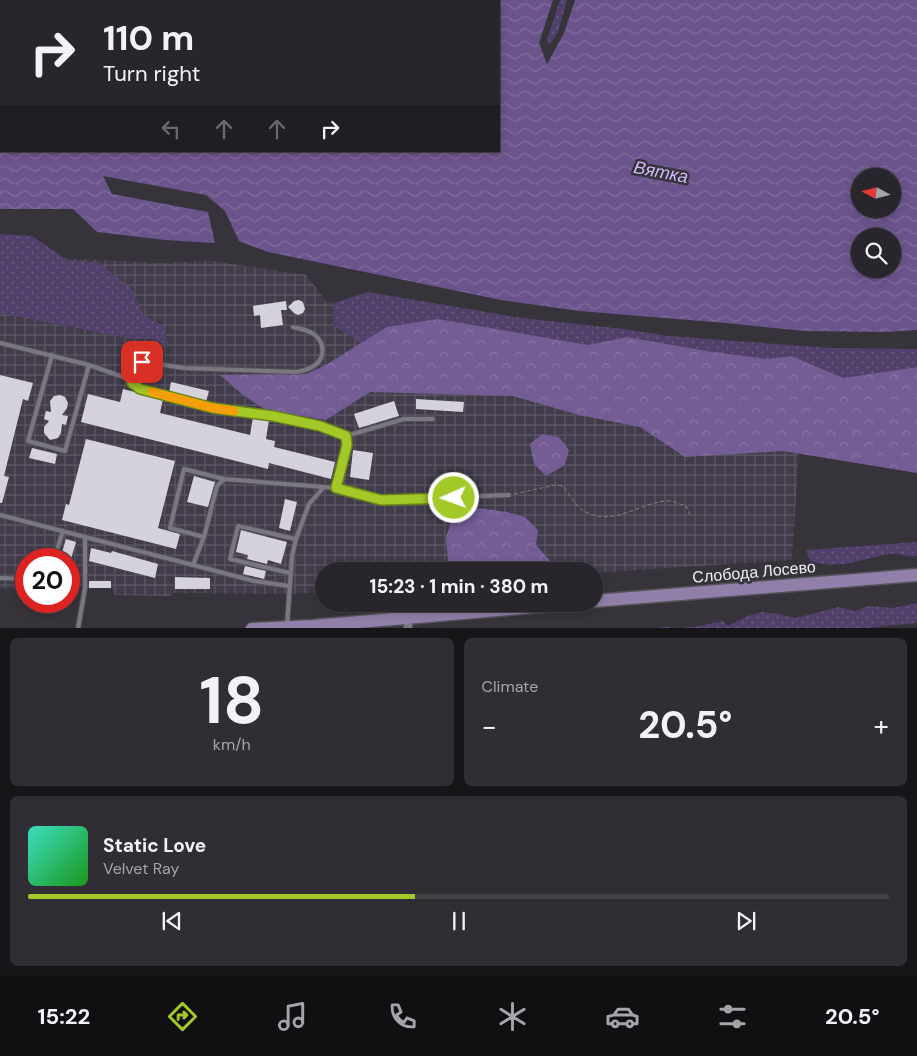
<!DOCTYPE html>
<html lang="en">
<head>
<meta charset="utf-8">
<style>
	body { margin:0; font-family:"DM Sans",sans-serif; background:#302e34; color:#f1f3f6; height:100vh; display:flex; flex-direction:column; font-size:19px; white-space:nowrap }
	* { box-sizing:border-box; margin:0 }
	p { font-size:16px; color:#a5a5a9 }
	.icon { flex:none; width:28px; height:28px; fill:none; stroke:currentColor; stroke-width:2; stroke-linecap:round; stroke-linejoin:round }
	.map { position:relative; height:628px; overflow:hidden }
	.sheet { display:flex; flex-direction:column; gap:10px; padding:10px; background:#161518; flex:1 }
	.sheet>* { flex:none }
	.guide { position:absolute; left:0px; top:0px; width:500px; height:152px; box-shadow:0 2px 8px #0003,0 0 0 1px #444348; background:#28262c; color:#f1f3f6; overflow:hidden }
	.needle { width:32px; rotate:277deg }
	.controls { position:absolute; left:851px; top:168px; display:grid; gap:10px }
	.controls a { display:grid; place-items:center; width:50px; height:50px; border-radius:50%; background:#28262c; box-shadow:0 2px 8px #0003,0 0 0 1px #444348; font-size:25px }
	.speed { position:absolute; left:15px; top:548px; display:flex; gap:10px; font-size:25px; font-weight:700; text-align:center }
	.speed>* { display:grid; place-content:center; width:65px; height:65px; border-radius:50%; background:#28262c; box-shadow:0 2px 8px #0003,0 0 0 1px #444348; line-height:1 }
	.speed .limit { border:8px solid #d22; background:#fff; color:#111 }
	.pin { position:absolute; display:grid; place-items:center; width:42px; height:42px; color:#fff; margin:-21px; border-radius:10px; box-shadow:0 2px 8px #0006 }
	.me { position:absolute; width:55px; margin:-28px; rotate:268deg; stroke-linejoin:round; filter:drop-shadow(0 0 4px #0008) }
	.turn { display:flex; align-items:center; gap:18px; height:105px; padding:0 20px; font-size:22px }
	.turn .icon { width:65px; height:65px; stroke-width:2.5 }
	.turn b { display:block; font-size:35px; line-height:42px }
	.lanes { display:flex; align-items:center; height:48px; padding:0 20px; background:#0003; justify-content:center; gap:25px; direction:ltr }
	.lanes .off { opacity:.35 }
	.big { font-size:38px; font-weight:700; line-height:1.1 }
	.sheet .tile { flex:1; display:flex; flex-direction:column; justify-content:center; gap:8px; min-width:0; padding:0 18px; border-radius:8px; background:#302e34 }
	.sheet .dial { align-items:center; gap:0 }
	.dial b { font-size:65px; line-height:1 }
	.song { display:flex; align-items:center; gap:15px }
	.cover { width:60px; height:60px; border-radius:8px; background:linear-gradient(135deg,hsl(170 70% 55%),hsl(120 70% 35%)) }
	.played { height:5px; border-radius:2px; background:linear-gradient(90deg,#a2c928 45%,#444348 45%) }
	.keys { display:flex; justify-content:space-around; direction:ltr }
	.heat { display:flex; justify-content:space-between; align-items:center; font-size:28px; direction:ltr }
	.sheet .tiles { flex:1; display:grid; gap:10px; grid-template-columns:1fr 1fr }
	.tile:last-child { grid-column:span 2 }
	.trip { position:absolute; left:315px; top:562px; width:288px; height:50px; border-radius:25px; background:#28262c; box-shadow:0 2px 8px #0003,0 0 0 1px #444348; font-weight:700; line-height:50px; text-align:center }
	.tab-bar { display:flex; height:80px; justify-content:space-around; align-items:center; background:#100f12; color:#a5a5a9 }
	.tab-bar .icon { width:35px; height:35px }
	.tab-bar .selected { color:#a2c928 }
	.tab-bar b { font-size:22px; color:#f1f3f6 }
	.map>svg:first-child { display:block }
</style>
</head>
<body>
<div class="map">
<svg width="917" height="629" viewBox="0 0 917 629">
	<defs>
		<pattern id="industrial-grid" width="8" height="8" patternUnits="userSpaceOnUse" patternTransform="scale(1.25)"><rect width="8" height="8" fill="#413b4a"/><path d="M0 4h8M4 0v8" fill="none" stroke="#5d5865"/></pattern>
		<pattern id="green-dots" width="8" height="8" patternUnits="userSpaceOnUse" patternTransform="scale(1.25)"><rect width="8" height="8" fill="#514069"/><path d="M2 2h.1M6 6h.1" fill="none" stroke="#6a5c7f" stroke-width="1.8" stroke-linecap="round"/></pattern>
		<pattern id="forest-crowns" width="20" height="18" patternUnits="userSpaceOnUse" patternTransform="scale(1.25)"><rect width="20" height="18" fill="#745c94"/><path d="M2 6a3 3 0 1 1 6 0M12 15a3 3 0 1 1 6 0" fill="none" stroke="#8874a3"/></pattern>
		<pattern id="water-waves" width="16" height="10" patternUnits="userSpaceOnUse" patternTransform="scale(1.25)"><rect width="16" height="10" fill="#6b538b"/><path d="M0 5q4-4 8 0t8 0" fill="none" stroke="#806c9c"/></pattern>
	</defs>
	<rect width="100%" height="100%" fill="#36333b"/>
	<path fill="url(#industrial-grid)" d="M0 255 159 263 212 261 307 275 326 302 804 367 792 560 594 573V571H324V592L293 594 174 593 169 596 115 595 111 588 78 587 69 590V559H26V589L0 588Z"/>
	<g fill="url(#green-dots)">
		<path d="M560 0H567L558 32 549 45 547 40Z"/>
		<path d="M0 234 32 236 67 260 100 263 131 289 144 316 164 326 168 345 149 339H132L0 313Z"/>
		<path d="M368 292 522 318 623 329 669 336 831 348 917 349V367L843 378 792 356 767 359 707 351 627 337 588 345 563 341 387 327 361 344 333 325 334 303Z"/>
		<path d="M917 542V556C908 558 899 553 890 554 860 558 843 571 810 561L806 550Z"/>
		<path d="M917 603V623L857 629 658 628C665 625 671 628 678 628 693 628 708 624 723 621L728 626 748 616 761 612 779 614 796 618 838 607 855 611 869 606 893 608Z"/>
	</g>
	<g fill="url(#forest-crowns)">
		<path d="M438 319 588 345 627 337 707 351 767 359 792 356 843 378 917 367V473L783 451 685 457 640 427 579 415 513 396 370 392 326 420 266 410 243 395 220 375 306 374 324 366 387 327Z"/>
		<path d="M542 434 559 437 569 450 565 465 546 476 534 464 530 444Z"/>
		<path d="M478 508 507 512 525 517 538 530 536 545 552 563 463 569 448 561 446 538 453 515Z"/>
	</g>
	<path fill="url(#water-waves)" fill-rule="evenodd" d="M0 0 432 1H1V151H499V1L470 0H553L539 43 547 64 564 33 575 0H917V330L884 332 804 331 726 323 579 311 501 300 268 252 239 241 225 211 206 195 103 176 112 194 208 212 215 243 165 240 97 232 73 209H0ZM860 176H892V209H860ZM860 236H892V269H860Z"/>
	<g fill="#d6d2dc">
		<path d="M299 300 303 302 305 309 303 313 298 315 294 313 288 307 294 301Z"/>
		<path d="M286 301 287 310H281L283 325 261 328 260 315 254 316 253 306Z"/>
		<path d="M0 375 33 383 28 401 23 399 4 476 9 477 2 503H0Z"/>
		<path d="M171 382 209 391 206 402 169 393Z"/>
		<path d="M123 389 163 399 160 413 250 435 253 417 269 420 266 439 275 441 274 447 335 462 331 479 269 463 268 469 81 422 88 394 120 402Z"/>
		<path d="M60 395 65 397 68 403 67 408 62 415 68 416 66 425 62 424 61 433 58 438 50 440 44 433V427L49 421 44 419 46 411 51 412 50 401 54 396Z"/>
		<path d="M416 399 464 402 463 412 416 409Z"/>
		<path d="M394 401 399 416 359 428 354 414Z"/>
		<path d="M86 439 175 461 158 528 180 534 176 549 62 520 66 504 69 505Z"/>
		<path d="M32 448 57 454 55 464 29 458Z"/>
		<path d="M353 450 373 453 369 480 350 477Z"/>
		<path d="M194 476 215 482 208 507 187 502Z"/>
		<path d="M285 499 297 502 290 531 279 528Z"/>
		<path d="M241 530 287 542 281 564 268 560 267 564 247 559 248 555 236 552Z"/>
		<path d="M66 539 76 542 71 559H60Z"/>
		<path d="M91 548 111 553 112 551 158 564 155 578 89 561Z"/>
		<path d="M245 566 266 571 264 579 243 574Z"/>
		<path d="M175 577 210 578V589H175Z"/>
		<rect x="89" y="581" width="22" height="7"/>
	</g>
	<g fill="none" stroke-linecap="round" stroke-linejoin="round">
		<g stroke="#545258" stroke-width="6">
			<g id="lane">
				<path d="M0 343 89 365 126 378 139 389 213 408 273 416 320 426 346 436 347 445 336 488 324 487 309 504 296 539 292 556 287 625"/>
				<path d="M52 355 28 441 65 451 89 365"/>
				<path d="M132 383 142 362 185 368 296 372C302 371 309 370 315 365 325 358 325 343 315 335 309 330 301 329 293 327"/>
				<path d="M346 436 404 419H433"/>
				<path d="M336 488 381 500 509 495"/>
				<path d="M0 515 193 565 204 537 217 486 224 479 324 487"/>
				<path d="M204 537 170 528 184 469 224 479"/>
				<path d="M54 559 63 531"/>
				<path d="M193 565 254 581 289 586"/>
				<path d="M290 573 230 559 238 526 296 539"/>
				<path d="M0 578 26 579"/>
				<path d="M78 629 85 588V537"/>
			</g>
		</g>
		<g stroke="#545258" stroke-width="10">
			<path id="street" d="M408 618V629"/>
		</g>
		<g stroke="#545258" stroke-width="15">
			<g id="primary">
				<path d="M594 601 917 575"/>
				<path d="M252 629 313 626 566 604"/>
			</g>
		</g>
		<path stroke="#838087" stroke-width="1" stroke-dasharray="4 2.5" stroke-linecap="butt" d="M514 494 555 485 563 486C569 493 575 506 582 510 614 530 643 499 671 501 676 502 682 505 686 506L691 517"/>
		<use href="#lane" stroke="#7a7780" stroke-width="4"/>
		<use href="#street" stroke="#7a7780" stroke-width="8"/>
		<use href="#primary" stroke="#907fa9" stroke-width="12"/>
	</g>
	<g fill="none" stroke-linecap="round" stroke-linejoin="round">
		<g stroke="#69831a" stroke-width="12">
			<path id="route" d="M142 362 132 383 140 389 213 408 273 416 320 426 346 436 347 445 336 488 381 500 454 498"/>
		</g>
		<use href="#route" stroke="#a2c928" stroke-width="9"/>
		<path stroke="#f59e0b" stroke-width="9" d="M152 392 213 408 234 411"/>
	</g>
	<g text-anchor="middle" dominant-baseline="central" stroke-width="5" stroke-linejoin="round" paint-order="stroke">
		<g font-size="16" fill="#efedf2" stroke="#36333b">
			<text transform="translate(754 572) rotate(-5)">Слобода Лосево</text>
		</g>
		<g font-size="18" font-style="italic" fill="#d4b9fc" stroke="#36333b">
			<text transform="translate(661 172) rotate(11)">Вятка</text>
		</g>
	</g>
</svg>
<div class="controls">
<a><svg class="needle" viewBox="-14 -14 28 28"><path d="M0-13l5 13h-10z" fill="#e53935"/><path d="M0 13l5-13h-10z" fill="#a5a5a9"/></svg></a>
<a><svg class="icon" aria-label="search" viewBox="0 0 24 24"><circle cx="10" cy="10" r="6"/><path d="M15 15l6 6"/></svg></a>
</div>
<div class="speed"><div class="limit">20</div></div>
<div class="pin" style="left:142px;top:362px;background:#d93025"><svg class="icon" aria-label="arrive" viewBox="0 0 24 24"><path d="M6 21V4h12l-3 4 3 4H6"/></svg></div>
<svg class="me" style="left:454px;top:498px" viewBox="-20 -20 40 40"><circle r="17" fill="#a2c928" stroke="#fff" stroke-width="3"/><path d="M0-11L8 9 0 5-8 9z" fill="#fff"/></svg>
<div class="trip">15:23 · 1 min · 380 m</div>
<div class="guide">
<div class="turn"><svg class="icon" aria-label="right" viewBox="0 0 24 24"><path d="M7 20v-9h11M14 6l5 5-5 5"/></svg><div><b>110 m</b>Turn right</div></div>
<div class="lanes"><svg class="icon off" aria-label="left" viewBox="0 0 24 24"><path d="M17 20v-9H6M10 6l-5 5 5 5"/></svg><svg class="icon off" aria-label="ahead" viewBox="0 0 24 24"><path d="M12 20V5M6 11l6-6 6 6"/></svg><svg class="icon off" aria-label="ahead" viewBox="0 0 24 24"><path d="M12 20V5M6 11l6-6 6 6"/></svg><svg class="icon" aria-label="right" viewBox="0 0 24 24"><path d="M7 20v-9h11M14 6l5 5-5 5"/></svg></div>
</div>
</div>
<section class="sheet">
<div class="tiles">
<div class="tile dial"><b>18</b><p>km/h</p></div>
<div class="tile"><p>Climate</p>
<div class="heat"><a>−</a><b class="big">20.5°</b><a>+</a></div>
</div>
<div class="tile">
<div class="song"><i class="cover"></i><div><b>Static Love</b><p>Velvet Ray</p></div></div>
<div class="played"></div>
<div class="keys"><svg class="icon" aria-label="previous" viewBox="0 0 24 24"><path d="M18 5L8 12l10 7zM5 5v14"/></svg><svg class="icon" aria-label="pause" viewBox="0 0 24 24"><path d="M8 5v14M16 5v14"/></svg><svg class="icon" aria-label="next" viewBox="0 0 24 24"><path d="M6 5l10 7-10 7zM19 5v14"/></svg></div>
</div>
</div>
</section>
<nav class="tab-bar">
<b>15:22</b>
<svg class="icon selected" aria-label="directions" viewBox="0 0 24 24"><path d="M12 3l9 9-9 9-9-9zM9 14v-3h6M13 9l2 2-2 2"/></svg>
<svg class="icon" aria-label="music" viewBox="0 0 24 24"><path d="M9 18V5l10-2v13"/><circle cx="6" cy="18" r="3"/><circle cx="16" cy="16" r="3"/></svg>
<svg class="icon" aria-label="phone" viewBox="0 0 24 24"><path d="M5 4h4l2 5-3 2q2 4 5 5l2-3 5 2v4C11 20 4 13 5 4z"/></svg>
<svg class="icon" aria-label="climate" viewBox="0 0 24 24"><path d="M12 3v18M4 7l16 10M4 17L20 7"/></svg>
<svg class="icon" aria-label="car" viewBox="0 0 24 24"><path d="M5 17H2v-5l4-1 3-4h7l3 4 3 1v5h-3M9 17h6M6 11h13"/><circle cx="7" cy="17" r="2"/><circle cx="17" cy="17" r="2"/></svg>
<svg class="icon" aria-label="filters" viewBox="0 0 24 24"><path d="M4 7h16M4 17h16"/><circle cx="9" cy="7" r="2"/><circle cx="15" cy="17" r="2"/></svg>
<b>20.5°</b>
</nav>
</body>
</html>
